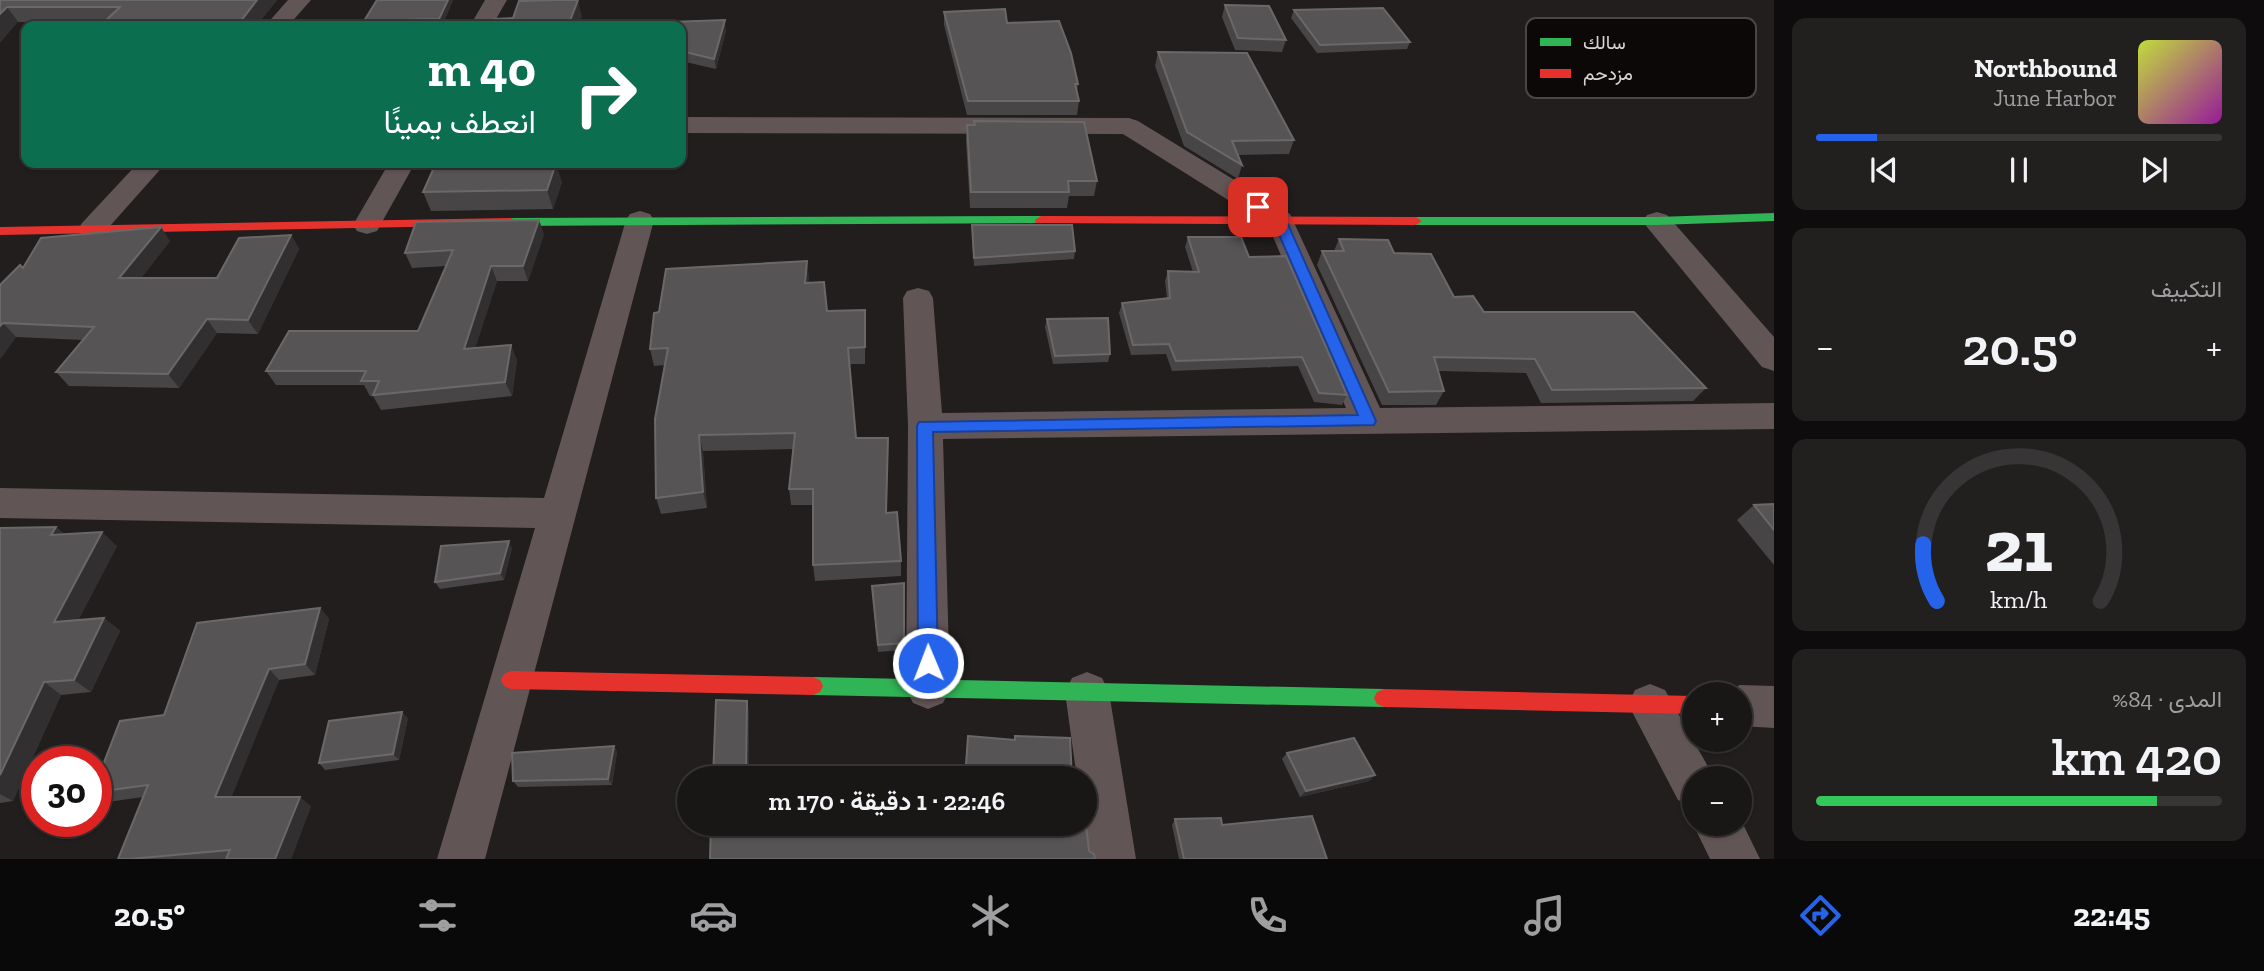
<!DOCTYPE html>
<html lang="ar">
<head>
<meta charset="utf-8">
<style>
	body { margin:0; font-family:"Zilla Slab",Vazirmatn,serif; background:#221f1f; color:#f1f3f6; direction:rtl; height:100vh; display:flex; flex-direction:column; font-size:26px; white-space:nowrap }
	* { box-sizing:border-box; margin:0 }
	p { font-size:23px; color:#9f9fa1 }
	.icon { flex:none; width:38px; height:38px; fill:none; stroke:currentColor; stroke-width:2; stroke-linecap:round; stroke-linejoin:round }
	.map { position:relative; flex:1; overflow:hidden; direction:ltr }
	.sheet { display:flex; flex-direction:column; gap:18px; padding:18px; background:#0e0c0c; width:490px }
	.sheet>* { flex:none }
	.hud { position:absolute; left:21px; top:21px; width:665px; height:147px; border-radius:14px; box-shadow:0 2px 5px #0004,0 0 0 2px #373535; direction:rtl; background:#0b6e4f; color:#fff; overflow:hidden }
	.tools { position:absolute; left:1682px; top:682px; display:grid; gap:14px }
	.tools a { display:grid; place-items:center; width:70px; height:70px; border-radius:50%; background:#191616; box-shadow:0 2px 5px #0004,0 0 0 2px #373535; font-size:35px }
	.speed { position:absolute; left:21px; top:746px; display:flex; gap:14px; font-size:35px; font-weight:700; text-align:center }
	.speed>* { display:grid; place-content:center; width:91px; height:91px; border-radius:50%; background:#191616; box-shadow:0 2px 5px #0004,0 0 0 2px #373535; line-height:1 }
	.speed .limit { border:10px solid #d22; background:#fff; color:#111 }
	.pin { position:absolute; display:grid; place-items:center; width:60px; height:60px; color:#fff; margin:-30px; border-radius:14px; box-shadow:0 4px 10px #0006 }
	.me { position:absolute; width:77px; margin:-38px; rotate:359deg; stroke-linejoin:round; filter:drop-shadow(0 0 5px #0008) }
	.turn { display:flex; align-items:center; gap:24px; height:147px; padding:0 35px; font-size:32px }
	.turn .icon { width:91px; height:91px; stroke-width:2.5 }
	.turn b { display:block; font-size:49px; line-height:60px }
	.big { font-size:52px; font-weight:600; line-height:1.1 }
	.sheet .card { flex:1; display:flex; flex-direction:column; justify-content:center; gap:10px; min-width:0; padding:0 24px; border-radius:14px; background:#221f1f }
	.sheet .dial { align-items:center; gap:0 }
	.dial svg { height:182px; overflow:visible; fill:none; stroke:#373535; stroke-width:7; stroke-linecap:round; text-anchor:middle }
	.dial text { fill:#f1f3f6; stroke:none }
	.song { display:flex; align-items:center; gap:21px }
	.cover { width:84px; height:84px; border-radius:10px; background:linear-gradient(135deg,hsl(70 70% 55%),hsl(300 70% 35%)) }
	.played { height:7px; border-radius:4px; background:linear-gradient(90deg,#2563eb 15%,#373535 15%) }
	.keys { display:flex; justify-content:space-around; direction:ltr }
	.heat { display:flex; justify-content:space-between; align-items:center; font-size:38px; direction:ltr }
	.charge { height:10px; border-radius:5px; background:linear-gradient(90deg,#34c759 84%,#373535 0) }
	.trip { position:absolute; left:677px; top:766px; width:420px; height:70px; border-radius:35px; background:#191616; box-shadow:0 2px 5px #0004,0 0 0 2px #373535; font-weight:600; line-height:70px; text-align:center; direction:rtl }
	.dock { display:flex; height:112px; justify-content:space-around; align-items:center; background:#0a0909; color:#9f9fa1 }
	.dock .icon { width:49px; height:49px }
	.dock .active { color:#2563eb }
	.dock b { font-size:32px; color:#f1f3f6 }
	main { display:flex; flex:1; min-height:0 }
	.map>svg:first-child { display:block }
</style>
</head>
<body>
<main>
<section class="sheet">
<div class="card">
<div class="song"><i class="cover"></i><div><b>Northbound</b><p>June Harbor</p></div></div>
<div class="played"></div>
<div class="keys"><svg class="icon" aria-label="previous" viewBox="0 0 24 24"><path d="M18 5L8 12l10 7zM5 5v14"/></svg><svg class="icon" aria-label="pause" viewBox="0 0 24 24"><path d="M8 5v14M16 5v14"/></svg><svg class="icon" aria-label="next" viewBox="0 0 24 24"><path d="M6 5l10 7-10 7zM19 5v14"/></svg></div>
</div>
<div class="card"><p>التكييف</p>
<div class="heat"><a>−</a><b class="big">20.5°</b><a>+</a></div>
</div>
<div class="card dial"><svg viewBox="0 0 100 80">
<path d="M14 69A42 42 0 1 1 86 69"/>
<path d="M14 69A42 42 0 0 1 8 44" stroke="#2563eb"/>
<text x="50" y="56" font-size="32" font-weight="700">21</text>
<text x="50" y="72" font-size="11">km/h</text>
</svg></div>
<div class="card"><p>المدى · 84%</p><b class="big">420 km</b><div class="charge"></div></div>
</section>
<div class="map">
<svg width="1774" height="859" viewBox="0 0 1774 859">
	<rect width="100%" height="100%" fill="#211e1d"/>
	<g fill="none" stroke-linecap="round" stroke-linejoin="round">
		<g fill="#625556" fill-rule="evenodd">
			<path d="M288 0H311L288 26H265Z"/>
			<path d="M485 0H507L492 26H470Z"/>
			<path d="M681 117 1129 118 1138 121 1290 214 1380 408 1774 403V429L943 439 950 689 943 703 928 709 913 703 906 689 908 426 903 298 907 291 918 288 929 291 933 298 942 413 1346 408 1268 225 1123 134 681 133Z"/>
			<path d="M138 163H166L102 235 92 238 82 235 78 229 82 223Z"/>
			<path d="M389 163H415L377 231 367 234 357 231 353 225Z"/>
			<path d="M640 211 650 214 654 220 485 859H437L535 528 0 518V488L544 498 626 220 630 214Z"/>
			<path d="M1657 212 1667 215 1774 337V371L1762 367 1647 227 1643 221 1647 215Z"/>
			<path d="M1087 672 1102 678 1109 692 1136 859H1088L1083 824 1085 779H1077L1065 692 1072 678Z"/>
			<path d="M1650 684 1665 690 1715 779H1694V807L1678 800 1628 704 1635 690Z"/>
			<path d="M1740 685 1774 686V728L1740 726V695H1723L1725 692Z"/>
			<path d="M1740 818 1760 859H1710L1693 824 1694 822 1740 824Z"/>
		</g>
		<g fill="#30b455" fill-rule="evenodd">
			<path d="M1774 213V221L1657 225H1416L1410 221 1416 217H1657Z"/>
			<path d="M1041 216 1047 220 1046 223 511 226 505 222 511 218Z"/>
			<path d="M813 677 1384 689 1391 692 1394 698 1391 704 1384 707 813 695 806 692 803 686 806 680Z"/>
		</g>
		<g fill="#e5322d" fill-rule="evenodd">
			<path d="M1041 216 1416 217 1422 221 1416 225 1036 223 1035 220Z"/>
			<path d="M511 218 517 222 516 225 0 235V227Z"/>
			<path d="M511 671 813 677 820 680 823 686 820 692 813 695 511 689 504 686 501 680 504 674Z"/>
			<path d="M1384 689 1694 696V714L1384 707 1377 704 1374 698 1377 692Z"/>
		</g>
	</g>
	<g fill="#474546">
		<path d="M0 0H277L256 26H100L104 23 18 22Z"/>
		<path d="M377 0H453L442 26H366L364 21Z"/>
		<path d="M1225 5 1286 40 1282 52 1235 50 1222 17Z"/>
		<path d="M1294 10 1410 42 1407 49 1317 53 1291 18Z"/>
		<path d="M944 12 1007 23 1078 84 1077 92 1079 101 1077 115H967L944 25Z"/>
		<path d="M681 26 726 31 716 69 681 61Z"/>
		<path d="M1158 52 1294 140 1289 154 1238 155 1242 165 1238 179 1184 146 1155 66Z"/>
		<path d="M974 121 1097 181 1094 196H1069L1067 208H970L966 140 967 125H974Z"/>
		<path d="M436 163H532L562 182 553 209 431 211 423 192Z"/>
		<path d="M972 225 1075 251 1074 259 974 266 972 233Z"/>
		<path d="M544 234 528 281H497L475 348 517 360 512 396 381 410 373 396H370L364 385H276L266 371 418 331 447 266 412 268 405 253Z"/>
		<path d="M291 235 299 249 258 334 217 333 179 388 69 386 56 372 83 340 16 337 0 359V285L23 268 170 241 141 278H217Z"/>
		<path d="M1188 237 1249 257 1347 395 1342 405 1314 402 1298 366 1172 371 1166 354 1131 355 1119 313 1122 303 1167 298 1165 281 1168 271 1193 272 1185 247Z"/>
		<path d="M1339 239 1394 253 1454 297 1484 312 1706 388 1693 401 1541 403 1526 373 1438 371 1444 391 1436 405H1382L1317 265 1322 251H1334Z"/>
		<path d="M809 277 808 283 827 311 865 310V364H849L856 438 887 513 901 561V576L815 581 813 565V505H791L789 489 793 449 703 451 707 508 661 514 656 498 664 365 654 366 650 349 659 312Z"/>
		<path d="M1047 319 1110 354 1108 362 1053 364 1045 327Z"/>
		<path d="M1774 504V565L1737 520 1754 505Z"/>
		<path d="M56 527 64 534 117 546 78 620 104 618 120 631 91 692 61 695 13 801 0 803V528Z"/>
		<path d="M512 548 504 580 440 589 435 582Z"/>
		<path d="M904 583V650L878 652 872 586Z"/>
		<path d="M320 608 329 619 315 675 279 680 231 797 311 806 291 859H118L143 797 108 802 96 795V783Z"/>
		<path d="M408 718 399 760 325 770 319 763Z"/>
		<path d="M614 746 617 752 612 785 518 787 513 781Z"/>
		<path d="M1287 753 1375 775 1369 781 1300 797 1282 759Z"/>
		<path d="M1175 819 1222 825 1327 859H1179L1172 825Z"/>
	</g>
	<g fill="#312f2f">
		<path d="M257 0H277L256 26H237Z"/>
		<path d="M448 0H453L442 26 439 19Z"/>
		<path d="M578 0 582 17 579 26H568Z"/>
		<path d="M7 7 18 22 0 43V14Z"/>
		<path d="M725 20 726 31 716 69 714 59Z"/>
		<path d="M556 163 562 182 553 209 547 190Z"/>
		<path d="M539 220 544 234 528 281 523 266Z"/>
		<path d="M161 227 170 241 130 292 119 278Z"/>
		<path d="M291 235 299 249 258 334 248 320Z"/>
		<path d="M807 261 809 277 806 300 805 283Z"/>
		<path d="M491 266 497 281 470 364 464 349Z"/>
		<path d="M207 319 217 333 179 388 168 374Z"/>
		<path d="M3 323 16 337 0 359V326Z"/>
		<path d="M511 345 517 360 512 396 505 382Z"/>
		<path d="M699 435 703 451 707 508 703 492Z"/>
		<path d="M56 527 72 541 51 535Z"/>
		<path d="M102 532 117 546 71 635 54 622Z"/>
		<path d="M509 541 512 548 504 580 500 573Z"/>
		<path d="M320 608 329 619 315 675 305 664Z"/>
		<path d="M104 618 120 631 91 692 74 680Z"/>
		<path d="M269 669 279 680 228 806 215 797Z"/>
		<path d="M44 682 61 695 13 801 0 794V775Z"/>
		<path d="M747 701 749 710V779H746Z"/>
		<path d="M402 712 408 718 399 760 393 754Z"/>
		<path d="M614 746 617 752 612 785 608 779Z"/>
		<path d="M1375 775 1369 781 1300 797 1306 791Z"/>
		<path d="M300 797 311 806 291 859H275Z"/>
	</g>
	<g fill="#575455" stroke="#6b6869" stroke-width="2">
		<path d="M0 0H257L237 26H100L120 7H7L0 14Z"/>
		<path d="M377 0H448L439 19 364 21Z"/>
		<path d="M556 0H578L568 26H492L494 19 513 18 519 1Z"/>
		<path d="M1225 5 1269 6 1286 40 1238 38Z"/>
		<path d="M1383 8 1410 42 1320 45 1294 10Z"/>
		<path d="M1005 9 1007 23 1059 21 1071 53 1078 84H1075L1079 101H968L944 12Z"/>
		<path d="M725 20 714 59 681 51V26H612V24Z"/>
		<path d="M1158 52 1247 53 1294 140 1232 141 1242 165 1187 132Z"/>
		<path d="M974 121 1084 122 1097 181H1068L1069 192H971L967 125H975Z"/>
		<path d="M436 163H520L519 164 556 163 547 190 423 192Z"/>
		<path d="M539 220 523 266H491L464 349 511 345 505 382 373 395 379 381H361L366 371H266L289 331H418L453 250 405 253 416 222Z"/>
		<path d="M972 225H1072L1075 251 974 258Z"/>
		<path d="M161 227 119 278H217L239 238 291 235 248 320 207 319 168 374 56 372 94 327 3 323 0 326V285L20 265 23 268 41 238Z"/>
		<path d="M1188 237H1241L1249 257 1286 256 1347 395 1319 393 1302 357 1176 361 1169 344 1133 345 1122 303 1170 298 1168 271 1199 272Z"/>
		<path d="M1339 239 1388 240 1394 253 1431 254 1454 297 1473 296 1484 312H1634L1706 388 1552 390 1535 359 1434 357 1444 391 1389 392 1322 251H1344Z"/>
		<path d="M807 261 805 283 824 282 827 311 865 310V347L848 348 856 438H888L886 513 897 512 901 561 813 565V489H789L795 433 699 435 703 492 656 498 655 419 668 348 650 349 654 313 659 312 666 269Z"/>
		<path d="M1108 318 1110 354 1055 356 1047 319Z"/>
		<path d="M1774 504V530L1754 505Z"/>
		<path d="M56 527 51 535 102 532 54 622 104 618 74 680 44 682 0 775V528Z"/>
		<path d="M509 541 500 573 435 582 441 546Z"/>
		<path d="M904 583V643L878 645 872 586Z"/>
		<path d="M320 608 305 664 269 669 215 797H300L275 859H226L230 850 130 859H118L148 785 96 792V783L120 721 164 715 197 623Z"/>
		<path d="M716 700 747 701 746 779H713Z"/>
		<path d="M402 712 393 754 319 763 329 721Z"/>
		<path d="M968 736 1015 740V736L1070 738 1072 779H965Z"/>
		<path d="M1354 738 1375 775 1306 791 1287 753Z"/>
		<path d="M614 746 608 779 513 781 512 753Z"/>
		<path d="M1085 815 1089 851 1094 854 1095 859H710L711 824H1085Z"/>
		<path d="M1312 816 1327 859H1184L1175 819 1221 818 1222 825Z"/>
	</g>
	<path fill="#2563eb" stroke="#184099" stroke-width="2" d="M1258 203 1286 220 1376 421 1374 425 933 432 938 663 935 669 928 672 921 669 918 663 917 426 919 422 1358 415 1274 223 1252 207Z"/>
	<rect x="1526" y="18" width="230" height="80" rx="10" fill="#0b0807" stroke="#494644" stroke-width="2"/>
	<rect x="1540" y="38" width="31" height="8" fill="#30b455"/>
	<rect x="1540" y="69" width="31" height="9" fill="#e5322d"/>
	<g font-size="19" fill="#d9d5d4">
		<text x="1583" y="49">سالك</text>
		<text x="1583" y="80">مزدحم</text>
	</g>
</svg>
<div class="tools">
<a>+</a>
<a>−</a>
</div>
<div class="speed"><div class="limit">30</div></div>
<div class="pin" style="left:1258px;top:207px;background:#d93025"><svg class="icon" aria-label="arrive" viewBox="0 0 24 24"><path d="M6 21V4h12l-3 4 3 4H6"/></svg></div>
<svg class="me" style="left:928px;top:663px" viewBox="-20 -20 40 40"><circle r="17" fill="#2563eb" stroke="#fff" stroke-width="3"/><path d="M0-11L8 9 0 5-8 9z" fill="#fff"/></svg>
<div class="trip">22:46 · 1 دقيقة · 170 m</div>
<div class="hud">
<div class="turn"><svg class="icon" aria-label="right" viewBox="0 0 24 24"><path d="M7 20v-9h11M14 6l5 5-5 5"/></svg><div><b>40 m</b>انعطف يمينًا</div></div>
</div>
</div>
</main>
<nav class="dock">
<b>22:45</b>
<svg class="icon active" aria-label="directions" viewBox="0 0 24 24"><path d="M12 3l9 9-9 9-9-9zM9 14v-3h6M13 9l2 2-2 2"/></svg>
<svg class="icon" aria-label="music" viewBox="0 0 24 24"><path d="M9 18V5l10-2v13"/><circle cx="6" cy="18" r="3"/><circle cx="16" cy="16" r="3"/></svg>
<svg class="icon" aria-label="phone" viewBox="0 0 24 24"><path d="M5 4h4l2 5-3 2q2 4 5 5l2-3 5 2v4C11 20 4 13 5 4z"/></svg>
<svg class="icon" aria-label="climate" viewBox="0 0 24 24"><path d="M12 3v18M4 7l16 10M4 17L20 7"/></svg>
<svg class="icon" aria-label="car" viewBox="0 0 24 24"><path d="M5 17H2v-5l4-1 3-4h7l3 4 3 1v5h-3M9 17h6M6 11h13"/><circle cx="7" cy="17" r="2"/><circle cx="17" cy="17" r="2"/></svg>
<svg class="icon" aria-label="filters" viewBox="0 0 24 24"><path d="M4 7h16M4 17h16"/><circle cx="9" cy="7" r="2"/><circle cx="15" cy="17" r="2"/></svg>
<b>20.5°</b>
</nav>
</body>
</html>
